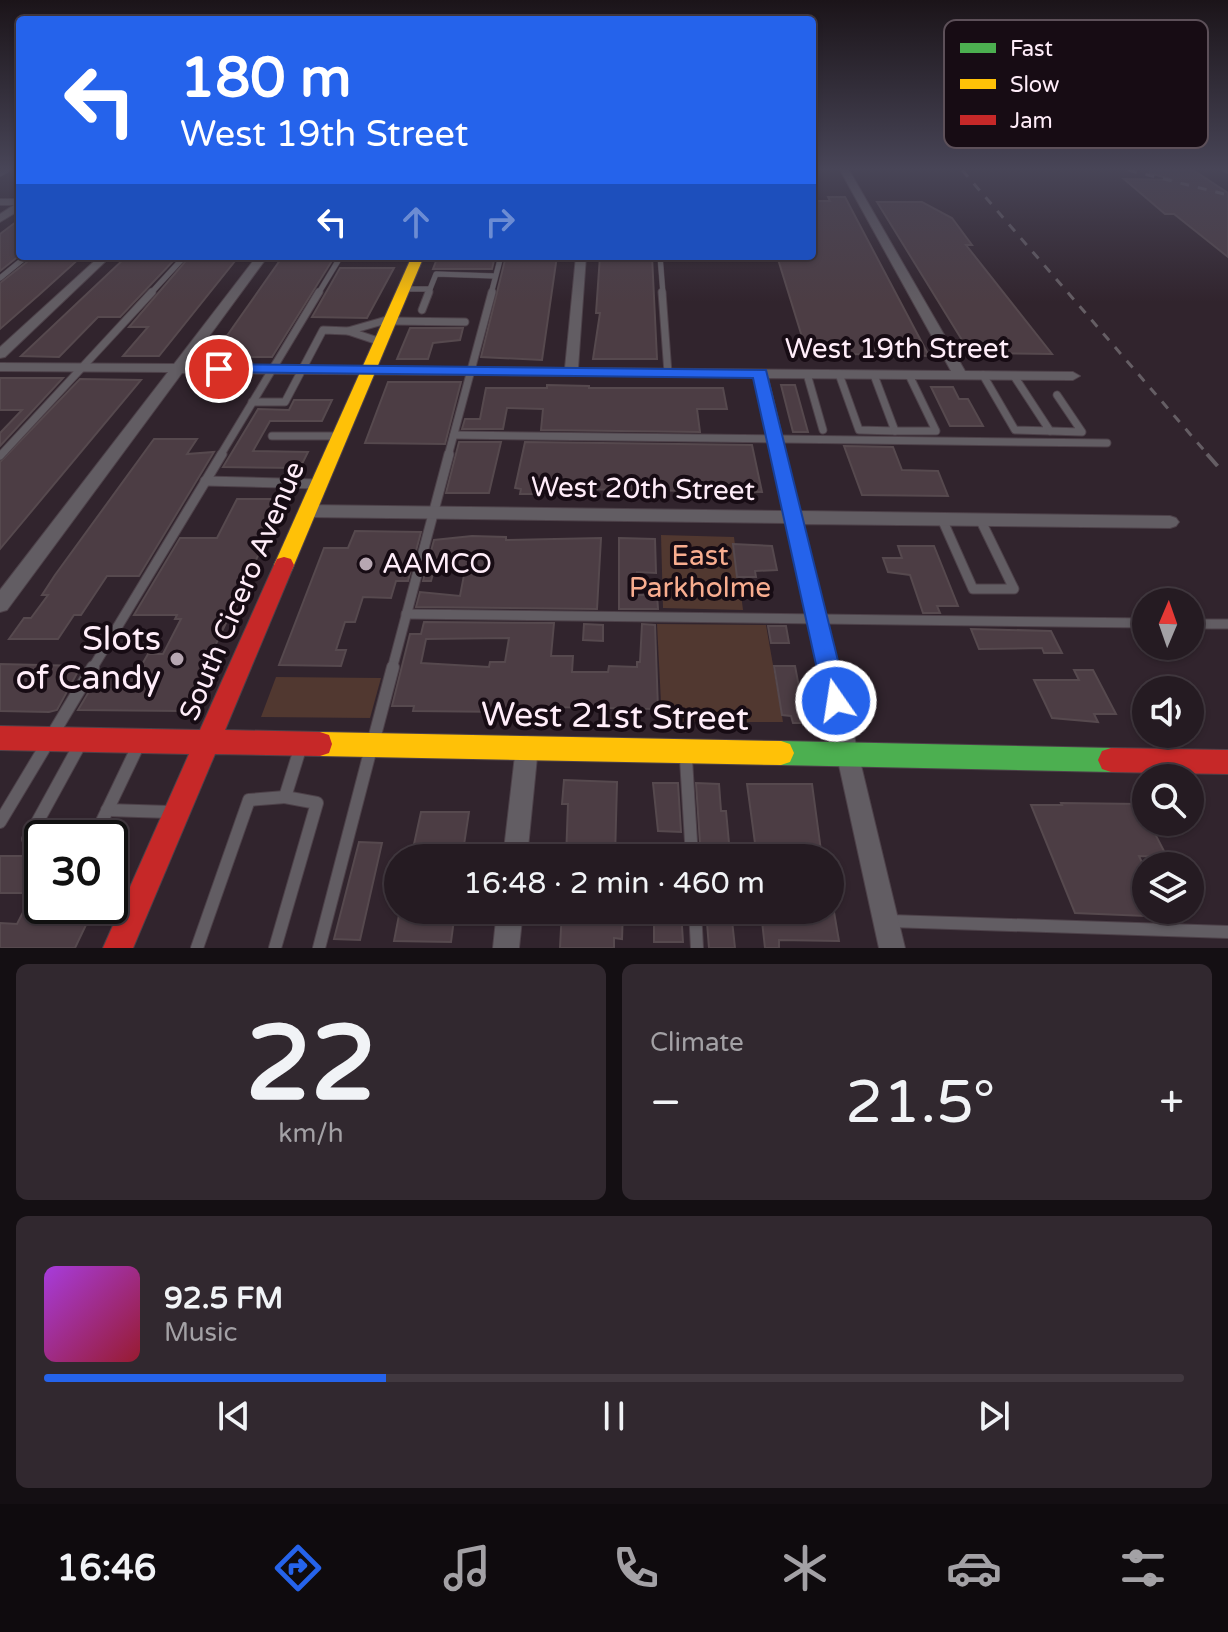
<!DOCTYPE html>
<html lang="en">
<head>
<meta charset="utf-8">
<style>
	body { margin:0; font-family:"Varela Round",sans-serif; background:#31282f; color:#f1f3f6; height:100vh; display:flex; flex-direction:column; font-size:30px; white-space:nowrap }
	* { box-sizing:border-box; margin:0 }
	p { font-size:26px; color:#a3a1a5 }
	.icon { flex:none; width:44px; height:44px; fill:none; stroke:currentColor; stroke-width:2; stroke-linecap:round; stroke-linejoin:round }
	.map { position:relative; height:948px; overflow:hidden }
	.side { display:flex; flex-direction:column; gap:16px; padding:16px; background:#140f13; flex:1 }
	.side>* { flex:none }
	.banner { position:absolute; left:16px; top:16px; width:800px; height:244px; border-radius:8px; box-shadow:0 2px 6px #0004,0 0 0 2px #423940; background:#2563eb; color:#fff; overflow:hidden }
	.needle { width:52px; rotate:2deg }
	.tools { position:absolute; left:1132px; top:588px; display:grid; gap:16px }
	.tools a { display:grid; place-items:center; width:72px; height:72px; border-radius:50%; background:#251b22; box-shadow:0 2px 6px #0004,0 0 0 2px #423940; font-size:40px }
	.speed { position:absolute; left:24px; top:820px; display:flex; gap:16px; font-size:40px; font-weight:700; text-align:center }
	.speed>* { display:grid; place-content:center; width:104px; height:104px; border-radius:50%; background:#251b22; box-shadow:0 2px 6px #0004,0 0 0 2px #423940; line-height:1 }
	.speed .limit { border:4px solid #111; border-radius:12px; background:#fff; color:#111 }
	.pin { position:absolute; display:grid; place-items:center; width:68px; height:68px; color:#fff; margin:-34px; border:4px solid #fff; border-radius:50%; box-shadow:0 2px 8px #0007 }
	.me { position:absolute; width:88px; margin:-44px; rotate:347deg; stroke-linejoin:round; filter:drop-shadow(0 0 6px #0008) }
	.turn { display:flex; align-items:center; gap:28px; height:168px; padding:0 32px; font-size:36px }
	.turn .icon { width:104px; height:104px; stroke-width:2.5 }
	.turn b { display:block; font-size:56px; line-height:68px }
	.lanes { display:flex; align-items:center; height:76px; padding:0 32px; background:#0003; justify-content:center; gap:40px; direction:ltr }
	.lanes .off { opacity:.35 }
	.big { font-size:60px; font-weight:600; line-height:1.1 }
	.side .tile { flex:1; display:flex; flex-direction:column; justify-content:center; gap:12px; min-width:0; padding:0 28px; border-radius:12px; background:#31282f }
	.side .dial { align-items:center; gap:0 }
	.dial b { font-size:104px; line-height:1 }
	.song { display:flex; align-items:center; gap:24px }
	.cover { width:96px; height:96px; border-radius:12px; background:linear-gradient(135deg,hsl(280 70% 55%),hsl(350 70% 35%)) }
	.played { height:8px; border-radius:4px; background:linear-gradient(90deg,#2563eb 30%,#423940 30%) }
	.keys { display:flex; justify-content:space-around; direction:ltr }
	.heat { display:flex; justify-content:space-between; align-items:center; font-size:44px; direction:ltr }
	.side .tiles { flex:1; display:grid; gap:16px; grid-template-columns:1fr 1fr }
	.tile:last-child { grid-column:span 2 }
	.trip { position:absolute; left:384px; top:844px; width:460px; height:80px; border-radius:40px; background:#251b22; box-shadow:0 2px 6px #0004,0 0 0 2px #423940; font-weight:600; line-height:80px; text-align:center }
	.tabs { display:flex; height:128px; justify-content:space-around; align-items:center; background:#0f0b0e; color:#a3a1a5 }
	.tabs .icon { width:56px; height:56px }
	.tabs .active { color:#2563eb }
	.tabs b { font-size:36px; color:#f1f3f6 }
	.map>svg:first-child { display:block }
</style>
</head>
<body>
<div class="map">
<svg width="1228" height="948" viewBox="0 0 1228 948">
	<rect width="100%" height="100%" fill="#31242d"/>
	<g fill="#513830">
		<path d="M661 535 734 537 743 610 663 608Z"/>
		<path d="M657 624 766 625 783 722H662Z"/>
		<path d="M276 677 381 678 370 718 261 717Z"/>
	</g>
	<g fill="#4c3d44" stroke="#56494e" stroke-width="2" fill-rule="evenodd">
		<path d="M1151 170H1193L1228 193V257L1174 214H1165L1124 179 1173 180 1150 173Z"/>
		<path d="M828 197H845L929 356 807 353 777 256H812V201H830Z"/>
		<path d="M877 202H922L952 218 972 245H966L1052 354 970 353Z"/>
		<path d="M20 219V255L0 271V234Z"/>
		<path d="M82 256 40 294 0 329V283L32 258Z"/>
		<path d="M127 256H178L120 317H98L59 357 21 356Z"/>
		<path d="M190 256H239L159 356H123L148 327H129Z"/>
		<path d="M283 256H335L272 357H212Z"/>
		<path d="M438 256H495L492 269H433Z"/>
		<path d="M506 256H557L542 360 481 357Z"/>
		<path d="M600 256H652L657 359H593L600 313H596Z"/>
		<path d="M340 268H394L367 318 312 317Z"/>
		<path d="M410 328H463L460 340 433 343 428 359H397Z"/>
		<path d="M0 378H63L0 446V433L22 410H0Z"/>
		<path d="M80 379 141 380 0 549V462Z"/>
		<path d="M388 382H461L445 444 365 443Z"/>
		<path d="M547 385 589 386V388H723L727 409H697L700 432 541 430 543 409 507 408 503 429H462L465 419H480L486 388H547Z"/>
		<path d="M781 385H795L808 432H793Z"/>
		<path d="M931 387H953L959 399H968L983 426H950Z"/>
		<path d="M294 400H332L322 421H270L253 451 308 452 300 468 223 467 258 409 289 410Z"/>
		<path d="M154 439H197L187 454 214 452 139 576H107L81 615H74L58 639H9L24 618H31L48 595H42L55 575Z"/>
		<path d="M459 442H501L489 493H446Z"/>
		<path d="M525 442 752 445 762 492 565 489 548 490V494H520L521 489 515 488Z"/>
		<path d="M844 446 893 447 902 470 938 471 948 496 862 495Z"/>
		<path d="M237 499H285L184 711 78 710 100 673H137L148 654H163L181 619H175L177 615H134L180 538H217Z"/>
		<path d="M355 531 421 532 408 581H396L391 598 363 597 355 622H345L336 650H346L341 666 279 665 324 548H348Z"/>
		<path d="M472 536 506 537V540L601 538 597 609 416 607 420 592 460 596 465 570H434L431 581H423L434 540Z"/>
		<path d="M619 538 655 539 656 573 637 572V595H657L658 609H619Z"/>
		<path d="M733 544 772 546 777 570 755 571 756 577H737Z"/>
		<path d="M898 546H934L958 606H937L940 613H923L910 575 888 572 883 558H902Z"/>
		<path d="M424 622 554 623 551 656H573L572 672H608L609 666 637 667V662H640L642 624 655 625 658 709 547 707 524 709 523 712 413 711 414 706H392L410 634H421ZM509 638 505 662H490L489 667 421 663 426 639Z"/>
		<path d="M584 624 603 625V641L583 640Z"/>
		<path d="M768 626H786L789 643H771Z"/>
		<path d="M971 629 1051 631 1062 653H1044L1042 648 979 649Z"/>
		<path d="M0 664 81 666 57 710 49 712 0 711Z"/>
		<path d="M774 666H795L806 723H793L791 716 782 715Z"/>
		<path d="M1074 670H1093L1116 714H1094L1098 722 1052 718 1034 680H1079Z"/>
		<path d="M564 780 617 782 615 858H566L568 804H562Z"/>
		<path d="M653 783H678L681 832 658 831Z"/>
		<path d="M696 783 719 784 721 811H726L729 843H732L734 858H701Z"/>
		<path d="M747 784H812L822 858H757Z"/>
		<path d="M1061 803 1140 804 1146 822H1149L1167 857 1139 856 1146 871V916L1075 913 1031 805H1062Z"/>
		<path d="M421 812H469L462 858H411Z"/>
		<path d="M359 842 382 843 360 940 334 939Z"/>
		<path d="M0 856H42V906H95L75 948H0V923L17 924 33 893H0Z"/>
		<path d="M400 910 455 912 451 942 394 941Z"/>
		<path d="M562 910H623L622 939 614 938V948H560Z"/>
		<path d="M706 910 731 911 735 948H709Z"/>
		<path d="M654 911H681L683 942H654Z"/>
		<path d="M761 912H834L839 941 779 940V948H765Z"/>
	</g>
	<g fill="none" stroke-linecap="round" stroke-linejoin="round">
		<g stroke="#4d4149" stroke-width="6">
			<g id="lane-far3">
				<path d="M0 174 7 170"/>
				<path d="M660 256 663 294"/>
				<path d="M356 258 417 259"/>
				<path d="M0 278 27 256"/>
				<path d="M405 289H430L428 294"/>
				<path d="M430 289 436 274 495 276"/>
				<path d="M150 294 185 256"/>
				<path d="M318 294 341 256"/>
				<path d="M491 294 501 256"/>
			</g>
		</g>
		<g stroke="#4d4149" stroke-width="9">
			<g id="lane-far2">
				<path d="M662 292 668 373"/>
				<path d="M422 310 429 292"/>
				<path d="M391 321 465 322"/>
				<path d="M381 342 348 331 390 319"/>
				<path d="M807 374 823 430"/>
				<path d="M839 374 859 430 895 431 874 375"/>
				<path d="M983 375 1015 430 1050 431 1014 376"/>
				<path d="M252 402H285L323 330 348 331"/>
				<path d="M895 431H936L909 375"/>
				<path d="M1050 431 1082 432 1057 395"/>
				<path d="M454 435 1107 443"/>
				<path d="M272 436H339"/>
				<path d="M0 456 152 292"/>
				<path d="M220 456 319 292"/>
				<path d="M448 456 492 292"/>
			</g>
		</g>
		<g stroke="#4d4149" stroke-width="11">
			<g id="lane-far1">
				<path d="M205 481 318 484"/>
				<path d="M942 519 973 589H1014L980 519"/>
				<path d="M406 614 1146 623"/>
				<path d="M1190 624H1228"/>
				<path d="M92 669 222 454"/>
				<path d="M392 669 449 454"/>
			</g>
		</g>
		<g stroke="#4d4149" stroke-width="14">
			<g id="lane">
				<path d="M54 732 93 667"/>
				<path d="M374 739 393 667"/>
				<path d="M686 759 692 858"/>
				<path d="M107 810 170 812"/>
				<path d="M0 822 45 747"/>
				<path d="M94 838 137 748"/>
				<path d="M28 839 79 746"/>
				<path d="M695 910 697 948"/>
				<path d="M890 921 1228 932"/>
				<path d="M197 948 249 800 285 797"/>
				<path d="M275 948 317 803 285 797 300 749"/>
				<path d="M319 948 370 752"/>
			</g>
		</g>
		<g stroke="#4d4149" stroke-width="2">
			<g id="street">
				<path d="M840 170H849L965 371 1073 372 1080 376 1073 380 768 378 800 511 1170 516 1176 518 1179 522 1176 526 1170 528 803 524 905 948H879L786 523 307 517 301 515 299 511 301 507 307 505 783 511 754 377 182 373 7 610 0 612V590L168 372 0 371V363L174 364 257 256H268L188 365 565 368 576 256H586L578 368 951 371Z"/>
				<path d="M1222 170H1228V173L1224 172Z"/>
				<path d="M0 199H20V210L0 222V214L14 205H0Z"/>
				<path d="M100 256H111L5 357 0 358V347Z"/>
				<path d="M527 736 535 739 538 747 527 858H503L516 747 519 739Z"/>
				<path d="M497 910H523L519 948H493Z"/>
			</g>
		</g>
		<g stroke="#4d4149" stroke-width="2">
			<path id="fast" d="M781 741 1111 748 1120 751 1124 760 1120 769 1111 772 781 765 772 762 768 753 772 744Z"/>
		</g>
		<g stroke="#4d4149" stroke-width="2">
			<g id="slow">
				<path d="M412 256H424L294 565 291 571 284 573 277 571 274 565Z"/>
				<path d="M320 732 781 741 790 744 794 753 790 762 781 765 320 756 311 753 308 744 311 735Z"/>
			</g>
		</g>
		<g stroke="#4d4149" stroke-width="2">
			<g id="jam">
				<path d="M284 557 291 559 294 565 225 730 320 732 329 735 332 744 329 753 320 756 215 754 133 948H103L189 754 0 750V726L200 730 274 565 277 559Z"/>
				<path d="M1111 748 1228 750V774L1111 772 1102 769 1098 760 1102 751Z"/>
			</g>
		</g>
		<use href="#lane-far3" stroke="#625d63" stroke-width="5"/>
		<use href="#lane-far2" stroke="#625d63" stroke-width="7"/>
		<use href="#lane-far1" stroke="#625d63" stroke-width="9"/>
		<use href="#lane" stroke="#625d63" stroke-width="12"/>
		<use href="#street" fill="#625d63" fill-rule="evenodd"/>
		<use href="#fast" fill="#4caf50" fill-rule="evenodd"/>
		<use href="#slow" fill="#ffc107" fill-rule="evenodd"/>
		<use href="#jam" fill="#c62828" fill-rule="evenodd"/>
		<g stroke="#655e64" stroke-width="3" stroke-dasharray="9 9" stroke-linecap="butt">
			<path d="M962 170 1209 456"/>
			<path d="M1128 170 1228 195"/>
		</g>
		<path stroke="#655e64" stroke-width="4" stroke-dasharray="16 16" stroke-linecap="butt" d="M1207 454 1228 478"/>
	</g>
	<linearGradient id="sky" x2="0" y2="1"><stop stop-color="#1b1419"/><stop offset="0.56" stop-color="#484557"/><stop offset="1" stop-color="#484557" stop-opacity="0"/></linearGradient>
	<rect width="1228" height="302" fill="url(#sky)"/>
	<path fill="#2563eb" stroke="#184099" stroke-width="2" d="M219 364 766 370 848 701 844 708 836 712 827 708 824 701 753 378 214 372 212 369Z"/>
	<g fill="#b7a7b2" stroke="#170c14" stroke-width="3">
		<circle cx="366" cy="564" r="8"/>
		<circle cx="177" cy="659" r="8"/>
	</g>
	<g text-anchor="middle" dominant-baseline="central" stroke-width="8" stroke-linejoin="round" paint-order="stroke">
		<g font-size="28" fill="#ffedf9" stroke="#170c14">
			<text x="897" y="349">West 19th Street</text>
			<text transform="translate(643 489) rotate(1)">West 20th Street</text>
			<text transform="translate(242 591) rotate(-67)">South Cicero Avenue</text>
		</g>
		<g font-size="28" fill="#f8ad8f" stroke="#170c14">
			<text x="700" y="556">East<tspan x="700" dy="32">Parkholme</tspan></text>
		</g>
		<g font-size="28" fill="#ffedf9" stroke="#170c14" text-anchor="start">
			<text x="382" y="564">AAMCO</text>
		</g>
		<g font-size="34" fill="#ffedf9" stroke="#170c14" text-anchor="end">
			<text x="161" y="639">Slots<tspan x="161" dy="39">of Candy</tspan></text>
		</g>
		<g font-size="34" fill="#ffedf9" stroke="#170c14">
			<text transform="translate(615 717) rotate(1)">West 21st Street</text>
		</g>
	</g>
	<rect x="944" y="20" width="264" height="128" rx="12" fill="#170c14" stroke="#5d5059" stroke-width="2"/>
	<rect x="960" y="43" width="36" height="10" fill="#4caf50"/>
	<rect x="960" y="79" width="36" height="10" fill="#ffc107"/>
	<rect x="960" y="115" width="36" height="10" fill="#c62828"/>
	<g font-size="22" fill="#ffedf9">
		<text x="1010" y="56">Fast</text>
		<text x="1010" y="92">Slow</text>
		<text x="1010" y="128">Jam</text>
	</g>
</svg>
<div class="tools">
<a><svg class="needle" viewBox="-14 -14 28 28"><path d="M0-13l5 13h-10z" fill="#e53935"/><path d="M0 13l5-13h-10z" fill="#a3a1a5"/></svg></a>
<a><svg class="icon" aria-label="sound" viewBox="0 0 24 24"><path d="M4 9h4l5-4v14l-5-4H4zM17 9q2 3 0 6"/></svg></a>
<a><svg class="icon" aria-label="search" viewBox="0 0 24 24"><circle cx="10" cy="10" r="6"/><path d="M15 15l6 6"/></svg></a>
<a><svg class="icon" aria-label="layers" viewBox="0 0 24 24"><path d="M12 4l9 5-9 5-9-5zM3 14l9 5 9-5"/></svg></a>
</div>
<div class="speed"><div class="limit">30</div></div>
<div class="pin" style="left:219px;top:369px;background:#d93025"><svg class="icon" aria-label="arrive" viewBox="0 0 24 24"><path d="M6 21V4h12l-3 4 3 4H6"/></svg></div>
<svg class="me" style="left:836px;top:701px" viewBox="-20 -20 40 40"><circle r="17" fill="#2563eb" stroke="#fff" stroke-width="3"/><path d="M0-11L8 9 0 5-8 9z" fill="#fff"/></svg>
<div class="trip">16:48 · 2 min · 460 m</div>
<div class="banner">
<div class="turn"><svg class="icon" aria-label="left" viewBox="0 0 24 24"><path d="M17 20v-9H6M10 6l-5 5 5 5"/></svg><div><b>180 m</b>West 19th Street</div></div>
<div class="lanes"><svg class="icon" aria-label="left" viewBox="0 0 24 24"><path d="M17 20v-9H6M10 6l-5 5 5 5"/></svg><svg class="icon off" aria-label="ahead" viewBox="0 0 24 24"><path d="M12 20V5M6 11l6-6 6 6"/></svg><svg class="icon off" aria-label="right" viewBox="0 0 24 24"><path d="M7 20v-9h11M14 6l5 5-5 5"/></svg></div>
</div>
</div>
<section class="side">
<div class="tiles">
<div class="tile dial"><b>22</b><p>km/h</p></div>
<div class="tile"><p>Climate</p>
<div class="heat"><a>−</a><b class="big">21.5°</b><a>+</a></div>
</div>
<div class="tile">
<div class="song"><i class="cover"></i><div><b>92.5 FM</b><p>Music</p></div></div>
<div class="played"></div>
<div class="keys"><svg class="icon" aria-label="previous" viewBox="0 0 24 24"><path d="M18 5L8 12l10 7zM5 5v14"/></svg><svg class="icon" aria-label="pause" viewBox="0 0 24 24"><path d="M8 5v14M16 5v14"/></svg><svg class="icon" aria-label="next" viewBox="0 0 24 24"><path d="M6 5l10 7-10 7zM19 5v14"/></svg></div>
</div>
</div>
</section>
<nav class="tabs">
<b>16:46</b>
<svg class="icon active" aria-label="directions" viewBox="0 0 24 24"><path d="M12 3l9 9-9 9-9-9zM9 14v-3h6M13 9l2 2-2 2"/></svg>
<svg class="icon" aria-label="music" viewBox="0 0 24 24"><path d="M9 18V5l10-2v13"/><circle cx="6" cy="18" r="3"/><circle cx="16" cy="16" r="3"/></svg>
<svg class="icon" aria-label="phone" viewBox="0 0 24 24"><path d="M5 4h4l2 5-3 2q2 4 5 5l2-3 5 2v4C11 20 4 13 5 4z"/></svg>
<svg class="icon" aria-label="climate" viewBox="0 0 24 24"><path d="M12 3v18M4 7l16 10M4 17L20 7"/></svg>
<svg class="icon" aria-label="car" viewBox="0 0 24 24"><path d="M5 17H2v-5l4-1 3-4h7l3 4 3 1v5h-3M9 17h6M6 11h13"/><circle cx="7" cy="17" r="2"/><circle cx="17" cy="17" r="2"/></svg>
<svg class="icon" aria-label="filters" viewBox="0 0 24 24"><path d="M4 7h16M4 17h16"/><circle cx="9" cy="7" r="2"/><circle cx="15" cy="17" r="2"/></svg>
</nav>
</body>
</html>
